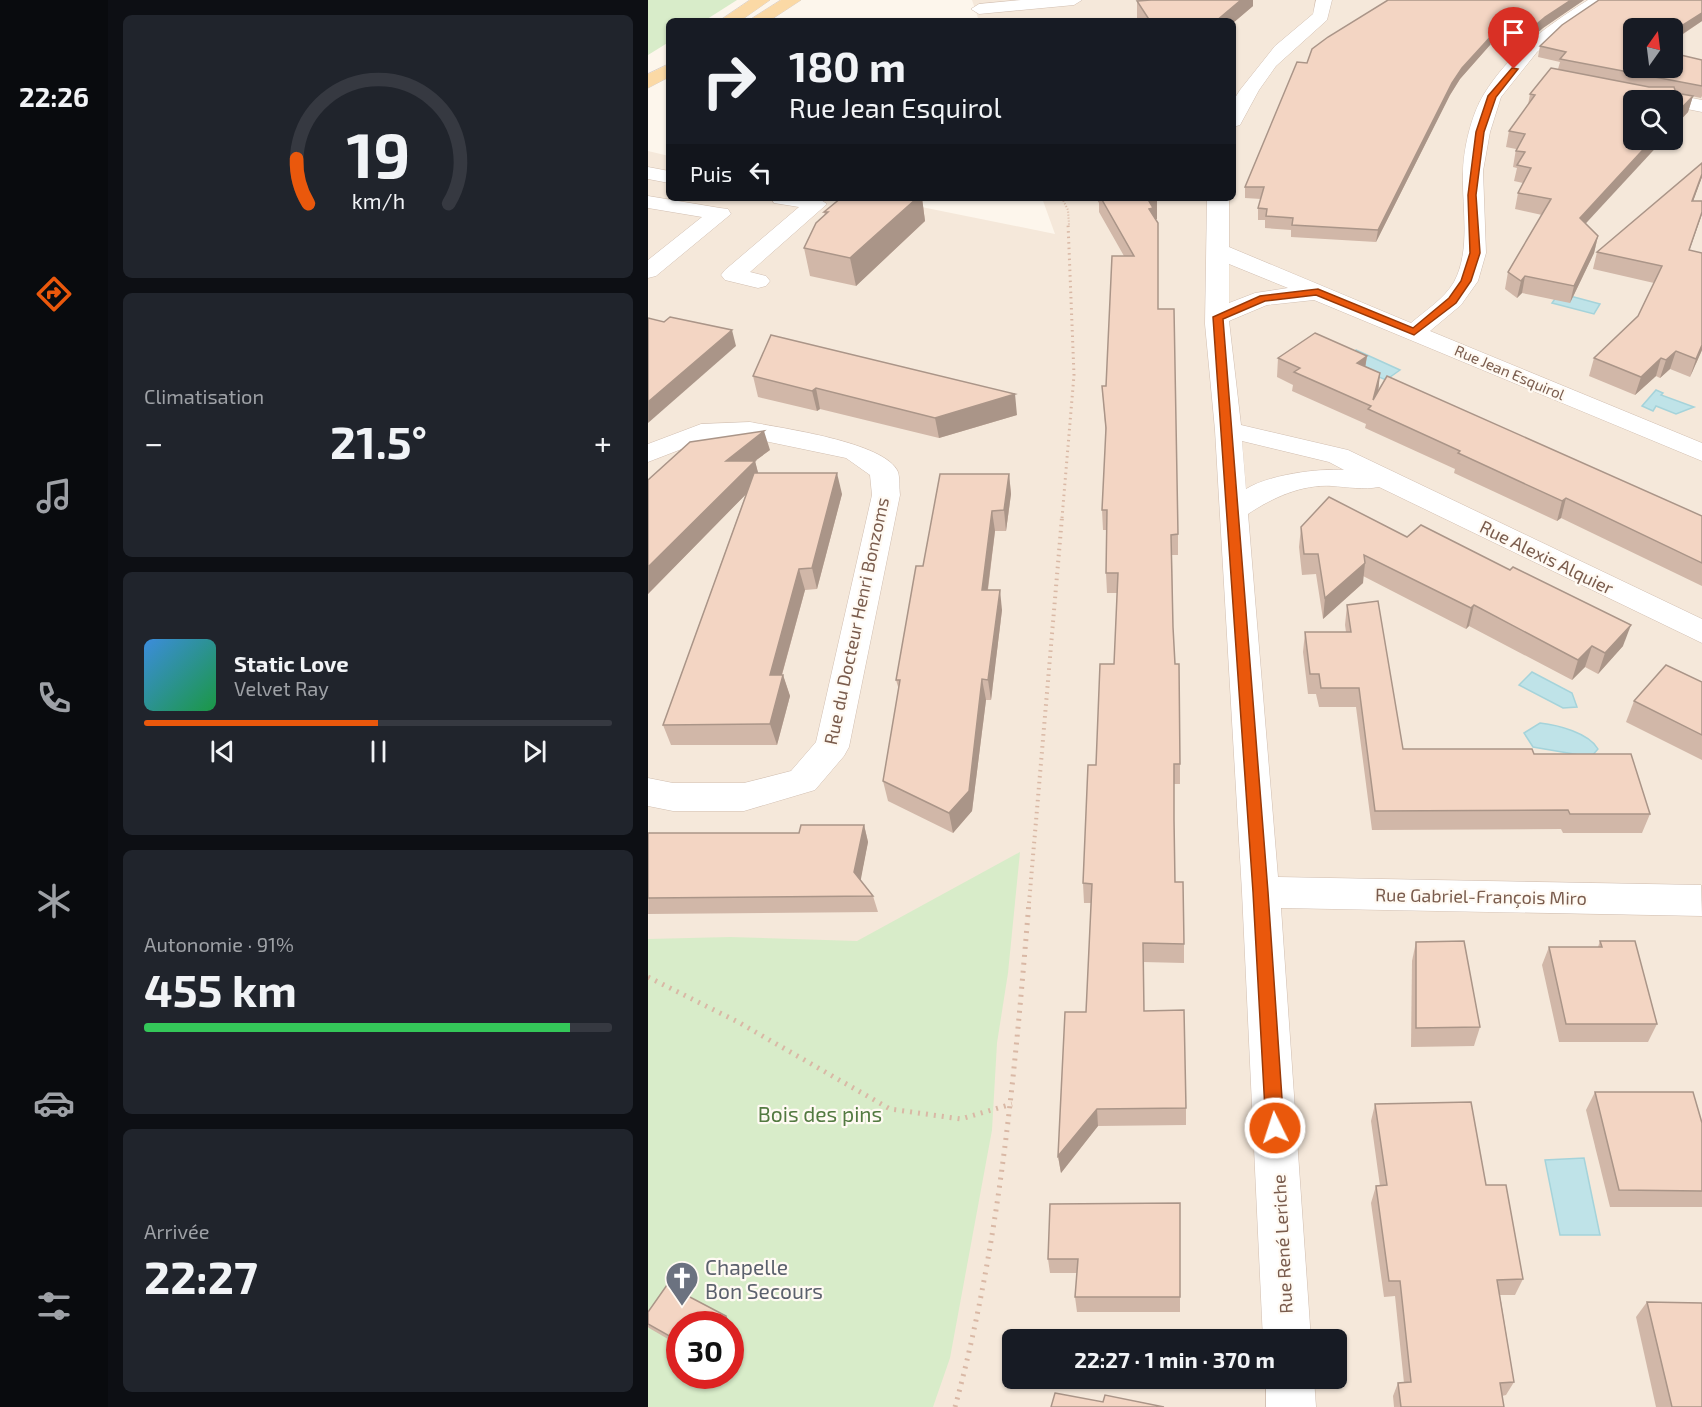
<!DOCTYPE html>
<html lang="fr">
<head>
<meta charset="utf-8">
<style>
	body { margin:0; font-family:"Exo 2",sans-serif; background:#20242c; color:#f1f3f6; height:100vh; display:flex; flex-direction:column; font-size:22px; white-space:nowrap }
	* { box-sizing:border-box; margin:0 }
	p { font-size:20px; color:#9ea1a6 }
	.icon { flex:none; width:33px; height:33px; fill:none; stroke:currentColor; stroke-width:2; stroke-linecap:round; stroke-linejoin:round }
	.map { position:relative; flex:1; overflow:hidden }
	.details { display:flex; flex-direction:column; gap:15px; padding:15px; background:#0d0f14; width:540px }
	.details>* { flex:none }
	.banner { position:absolute; left:18px; top:18px; width:570px; height:183px; border-radius:9px; box-shadow:0 2px 4px #0004; background:#171b24; color:#f1f3f6; overflow:hidden }
	.needle { width:39px; rotate:14deg }
	.tools { position:absolute; left:975px; top:18px; display:grid; gap:12px }
	.tools a { display:grid; place-items:center; width:60px; height:60px; border-radius:9px; background:#171b24; box-shadow:0 2px 4px #0004; font-size:30px }
	.speed { position:absolute; left:18px; top:1311px; display:flex; gap:12px; font-size:30px; font-weight:700; text-align:center }
	.speed>* { display:grid; place-content:center; width:78px; height:78px; border-radius:50%; background:#171b24; box-shadow:0 2px 4px #0004; line-height:1 }
	.speed .limit { border:9px solid #d22; background:#fff; color:#111 }
	.pin { position:absolute; display:grid; place-items:center; width:51px; height:51px; color:#fff; margin:-62px -26px; border-radius:50% 50% 50% 0; rotate:-45deg; box-shadow:0 0 6px #0007 }
	.pin .icon { rotate:45deg }
	.me { position:absolute; width:66px; margin:-33px; rotate:356deg; stroke-linejoin:round; filter:drop-shadow(0 0 4px #0008) }
	.turn { display:flex; align-items:center; gap:21px; height:126px; padding:0 24px; font-size:27px }
	.turn .icon { width:78px; height:78px; stroke-width:2.5 }
	.turn b { display:block; font-size:42px; line-height:51px }
	.then { display:flex; align-items:center; height:57px; padding:0 24px; background:#0003; gap:12px; font-size:22px }
	.big { font-size:45px; font-weight:700; line-height:1.1 }
	.details .widget { flex:1; display:flex; flex-direction:column; justify-content:center; gap:9px; min-width:0; padding:0 21px; border-radius:9px; background:#20242c }
	.details .dial { align-items:center; gap:0 }
	.dial svg { height:156px; overflow:visible; fill:none; stroke:#363941; stroke-width:7; stroke-linecap:round; text-anchor:middle }
	.dial text { fill:#f1f3f6; stroke:none }
	.song { display:flex; align-items:center; gap:18px }
	.cover { width:72px; height:72px; border-radius:9px; background:linear-gradient(135deg,hsl(210 70% 55%),hsl(140 70% 35%)) }
	.played { height:6px; border-radius:3px; background:linear-gradient(90deg,#ea580c 50%,#363941 50%) }
	.keys { display:flex; justify-content:space-around; direction:ltr }
	.heat { display:flex; justify-content:space-between; align-items:center; font-size:33px; direction:ltr }
	.charge { height:9px; border-radius:4px; background:linear-gradient(90deg,#34c759 91%,#363941 0) }
	.trip { position:absolute; left:354px; top:1329px; width:345px; height:60px; border-radius:9px; background:#171b24; box-shadow:0 2px 4px #0004; font-weight:700; line-height:60px; text-align:center }
	main { display:flex; flex:1; min-height:0 }
	.tabs { display:flex; flex-direction:column; width:108px; justify-content:space-around; align-items:center; background:#090b0e; color:#9ea1a6 }
	.tabs .icon { width:42px; height:42px }
	.tabs .selected { color:#ea580c }
	.tabs b { font-size:27px; color:#f1f3f6 }
	.map>svg:first-child { display:block }
</style>
</head>
<body>
<main>
<nav class="tabs">
<b>22:26</b>
<svg class="icon selected" aria-label="directions" viewBox="0 0 24 24"><path d="M12 3l9 9-9 9-9-9zM9 14v-3h6M13 9l2 2-2 2"/></svg>
<svg class="icon" aria-label="music" viewBox="0 0 24 24"><path d="M9 18V5l10-2v13"/><circle cx="6" cy="18" r="3"/><circle cx="16" cy="16" r="3"/></svg>
<svg class="icon" aria-label="phone" viewBox="0 0 24 24"><path d="M5 4h4l2 5-3 2q2 4 5 5l2-3 5 2v4C11 20 4 13 5 4z"/></svg>
<svg class="icon" aria-label="climate" viewBox="0 0 24 24"><path d="M12 3v18M4 7l16 10M4 17L20 7"/></svg>
<svg class="icon" aria-label="car" viewBox="0 0 24 24"><path d="M5 17H2v-5l4-1 3-4h7l3 4 3 1v5h-3M9 17h6M6 11h13"/><circle cx="7" cy="17" r="2"/><circle cx="17" cy="17" r="2"/></svg>
<svg class="icon" aria-label="filters" viewBox="0 0 24 24"><path d="M4 7h16M4 17h16"/><circle cx="9" cy="7" r="2"/><circle cx="15" cy="17" r="2"/></svg>
</nav>
<section class="details">
<div class="widget dial"><svg viewBox="0 0 100 80">
<path d="M14 69A42 42 0 1 1 86 69"/>
<path d="M14 69A42 42 0 0 1 8 46" stroke="#ea580c"/>
<text x="50" y="56" font-size="32" font-weight="700">19</text>
<text x="50" y="72" font-size="11">km/h</text>
</svg></div>
<div class="widget"><p>Climatisation</p>
<div class="heat"><a>−</a><b class="big">21.5°</b><a>+</a></div>
</div>
<div class="widget">
<div class="song"><i class="cover"></i><div><b>Static Love</b><p>Velvet Ray</p></div></div>
<div class="played"></div>
<div class="keys"><svg class="icon" aria-label="previous" viewBox="0 0 24 24"><path d="M18 5L8 12l10 7zM5 5v14"/></svg><svg class="icon" aria-label="pause" viewBox="0 0 24 24"><path d="M8 5v14M16 5v14"/></svg><svg class="icon" aria-label="next" viewBox="0 0 24 24"><path d="M6 5l10 7-10 7zM19 5v14"/></svg></div>
</div>
<div class="widget"><p>Autonomie · 91%</p><b class="big">455 km</b><div class="charge"></div></div>
<div class="widget"><p>Arrivée</p><b class="big">22:27</b></div>
</section>
<div class="map">
<svg width="1054" height="1407" viewBox="0 0 1054 1407">
	<rect width="100%" height="100%" fill="#fdf6ec"/>
	<path fill="#f5e8da" fill-rule="evenodd" d="M324 0H1054V1407H0V151L21 156V198H229L407 234 394 198H585V21H331ZM986 28H1024V68H986ZM986 100H1024V140H986ZM32 1324H82V1376H32ZM364 1340H688V1378H364Z"/>
	<g fill="#d8ecc9" fill-rule="evenodd">
		<path d="M0 0H89L56 21H21V42L0 55Z"/>
		<path d="M372 852 360 973 349 1043 344 1130 302 1358 285 1407H0V939L82 937 209 941ZM32 1324H82V1376H32Z"/>
	</g>
	<g fill="#bfe3e8" stroke="#a5d3da" stroke-width="1.5">
		<path d="M911 293 952 304 946 314 904 303Z"/>
		<path d="M708 350 752 370 738 380 693 361Z"/>
		<path d="M1008 390 1015 393 1013 395 1046 407 1028 414 1008 406 1005 411 994 406Z"/>
		<path d="M884 672 924 693 929 707 915 708 871 685Z"/>
		<path d="M892 723C910 725 941 733 950 749L943 757 885 747 876 733Z"/>
		<path d="M936 1158 952 1235H912L897 1160Z"/>
	</g>
	<g fill="none" stroke-linecap="round" stroke-linejoin="round">
		<g stroke="#d1beb0" stroke-width="1">
			<g id="minor">
				<path d="M373 0H434L426 5 331 14 323 9 331 4Z"/>
				<path d="M668 0H684L679 20 628 66 611 90 592 125 585 127V101L592 90 627 46 665 14Z"/>
				<path d="M940 0H960L910 34 889 52 853 97 842 132 835 171 838 253 830 281 813 305 782 331 1054 443V461L666 300 619 305 581 321 593 425 700 450 1054 619V643L731 487C716 490 699 487 684 486 654 484 624 498 600 514L630 877 1053 885 1054 916 633 908 663 1340H615L594 892 567 430 557 324 559 198H581V247L763 323C778 310 796 299 806 282 823 250 814 209 815 174 815 150 823 115 836 94 862 52 900 25 940 0ZM581 264 640 288 607 293 581 303ZM594 441 681 462 696 470C670 468 620 475 598 489Z"/>
				<path d="M998 89 1054 100V112L1024 106V100L991 99 989 95 991 91Z"/>
				<path d="M0 167 21 171V183L0 179Z"/>
				<path d="M0 196 72 208 80 209 83 214 8 276 0 278V260L54 217 0 208Z"/>
				<path d="M123 198H170L179 204 102 272 118 276 122 281 118 286 110 288 77 280 73 275 77 270 151 207 126 203Z"/>
				<path d="M102 422C132 428 238 442 250 472 252 478 251 488 252 495L201 747 196 756 167 790 96 811H25L0 806V778L25 783H96L143 771 168 742 224 495 222 475 198 458 102 438 57 440 0 462V444L53 424Z"/>
				<path d="M618 1378H666L668 1407H618Z"/>
			</g>
		</g>
		<g stroke="#dad1cd" stroke-width="1">
			<g id="major">
				<path d="M102 0H122L92 21H71Z"/>
				<path d="M133 0H153L121 21H100Z"/>
				<path d="M21 64V77L0 88V74Z"/>
			</g>
		</g>
		<path stroke="#d9b8a5" stroke-width="2" stroke-dasharray="1 2" stroke-linecap="butt" d="M414 198 420 210 421 225"/>
		<path stroke="#d9b8a5" stroke-width="3" stroke-dasharray="1.5 4" stroke-linecap="butt" d="M414 518 426 375 420 223"/>
		<path stroke="#d9b8a5" stroke-width="4" stroke-dasharray="1.5 4.5" stroke-linecap="butt" d="M381 903 414 517"/>
		<g stroke="#d9b8a5" stroke-width="5" stroke-dasharray="2 6" stroke-linecap="butt">
			<path d="M0 977 90 1022 242 1109 313 1119 364 1104"/>
			<path d="M307 1407C352 1243 367 1071 381 902"/>
		</g>
		<use href="#minor" fill="#fff" fill-rule="evenodd"/>
		<use href="#major" fill="#fbd9a5" fill-rule="evenodd"/>
	</g>
	<g fill="#d1b7a8">
		<path d="M740 0H936L895 28 867 52 842 45 812 79 802 95 728 242 643 237V230L617 228V220H610V208L613 199 597 198V187L659 63Z"/>
		<path d="M1054 0V21L986 68 1054 60V96L1053 98 1028 93 1045 96 1040 112 1024 129V100L937 224 950 236 946 253 922 303 874 293 869 298 857 289 860 272 894 215 867 209 870 193 875 183 866 181 869 168 865 167 868 149 858 147 861 131 880 105 882 94 910 69 912 62 890 57 892 46Z"/>
		<path d="M489 1 605 6 585 23V21H491L489 18Z"/>
		<path d="M1054 163V177L1045 201H1054V214L1041 251 1054 253V350L1042 377 1022 369 1012 378 1008 376 987 395 941 376 946 358 990 316 1006 283 945 269 949 252Z"/>
		<path d="M193 198H274L277 221 208 286 162 276 156 248 177 215 176 212Z"/>
		<path d="M448 198H508L509 200V219H507L510 309 530 534V555H524L525 627 532 764V784H526V824L527 882 536 944V963L495 962 496 1011 538 1108V1125L450 1126 413 1173 410 1156 438 1012 443 903H436L435 883 448 765 466 664 469 593H459L458 573 459 530H455L454 510 458 436 454 386H458L476 256 451 212V203Z"/>
		<path d="M719 356 717 367 732 373 730 392 1054 516V586L913 518 909 521 806 473 807 469 717 428 718 424 644 391 645 385 629 377 630 358Z"/>
		<path d="M105 376 369 415 291 438 172 409 169 411 110 397Z"/>
		<path d="M122 450 107 461 110 473 194 494 169 589 157 590 134 675H135L142 696 129 745H23L15 725 98 494 0 594V480Z"/>
		<path d="M361 474 363 494 358 531H347L340 590 354 610 343 700H338L324 811 305 833 240 801 235 781 251 690 248 680 275 566Z"/>
		<path d="M653 527 759 537 975 646 950 674 937 667 924 680 821 626 818 629 715 576V583L675 619 668 574 654 575 651 547Z"/>
		<path d="M699 605 755 749 886 754 1002 814 994 833H915L913 829 724 830 708 707H671L668 694H660L655 652 657 632H698L697 625Z"/>
		<path d="M1054 682V760L978 722 986 701Z"/>
		<path d="M216 825 220 842 212 881 225 896 230 912 0 914V833H151Z"/>
		<path d="M952 941 1009 1024 1000 1042H911L894 965 901 947H950Z"/>
		<path d="M768 942 832 1027 826 1046 763 1047 764 961Z"/>
		<path d="M947 1092 1054 1123V1207H962L938 1110Z"/>
		<path d="M727 1104 838 1185 875 1279 867 1295H852L866 1382 858 1395 854 1396 856 1407H746L745 1396 750 1383H756L747 1296 736 1297 723 1203 728 1186H732L723 1121Z"/>
		<path d="M532 1203V1312H429L427 1297 429 1273H402L400 1259Z"/>
		<path d="M999 1302 1054 1407H1008L988 1317Z"/>
		<path d="M0 1312 84 1324V1339L82 1340V1324H32V1346L1 1328 0 1327Z"/>
	</g>
	<g fill="#aa9588">
		<path d="M593 0H605V6L585 23V21H568Z"/>
		<path d="M923 0H936L895 28 867 52 869 41 897 17Z"/>
		<path d="M1054 13V21L1024 41V32Z"/>
		<path d="M844 35 842 45 812 79 802 95 728 242 730 230 804 83 814 68Z"/>
		<path d="M1045 96 1040 112 1024 129V118Z"/>
		<path d="M1004 140H1015L928 234 932 218Z"/>
		<path d="M1054 174V177L1039 218 1044 201Z"/>
		<path d="M269 198H274L277 221 208 286 202 258Z"/>
		<path d="M509 200V219H505L501 227V201Z"/>
		<path d="M1054 212V214L1035 268 1041 250Z"/>
		<path d="M950 236 946 253 922 303 926 286Z"/>
		<path d="M877 276 874 293 869 298 873 281Z"/>
		<path d="M84 330 88 346 0 423V402Z"/>
		<path d="M1054 345V350L1042 377 1048 359Z"/>
		<path d="M1028 351 1022 369 1012 378 1018 360Z"/>
		<path d="M719 356 716 375 709 363Z"/>
		<path d="M1013 358 1008 376 987 395 993 377Z"/>
		<path d="M732 373 730 393 725 400Z"/>
		<path d="M168 388 172 409 169 411 164 391Z"/>
		<path d="M367 394 369 415 291 438 287 418Z"/>
		<path d="M116 431 122 450 107 461 112 480 0 594V567L78 461Z"/>
		<path d="M189 473 194 494 169 589 164 568Z"/>
		<path d="M361 474 363 494 358 531 356 510Z"/>
		<path d="M918 498 913 518 909 521 914 501Z"/>
		<path d="M344 511 347 531 337 610 334 590Z"/>
		<path d="M717 563 715 583 675 619 677 598Z"/>
		<path d="M151 569 157 590 128 696 122 675Z"/>
		<path d="M352 590 354 610 343 700 340 680Z"/>
		<path d="M826 605 821 626 818 629 823 608Z"/>
		<path d="M983 625 975 646 950 674 957 653Z"/>
		<path d="M944 646 937 667 924 680 930 660Z"/>
		<path d="M135 675 142 696 129 745 122 724Z"/>
		<path d="M334 679 338 700 324 811 305 833 301 813Z"/>
		<path d="M216 825 220 842 211 889 206 872Z"/>
		<path d="M449 1109 450 1126 413 1173 410 1156Z"/>
		<path d="M78 1316 84 1324V1339L82 1340V1324H78Z"/>
	</g>
	<g fill="#f3d5c3" stroke="#aa9588" stroke-width="1.5">
		<path d="M503 0H593L568 21H502L489 1Z"/>
		<path d="M740 0H923L897 17 869 41 844 35 814 68 804 83 730 230 644 225 645 218 618 216 619 209 610 208 616 187H597L649 62 659 63 664 49 680 37Z"/>
		<path d="M951 0H1054V13L1024 32V28H986V68H1024V53L1054 60V86L912 59 918 52 892 46 914 25Z"/>
		<path d="M903 68 1001 87H1026L1028 93 1045 96 1024 118V100H986V140H1004L932 218 950 236 926 286 877 276 873 281 860 272 903 199 870 193 883 168 869 165 877 152 868 151 877 134 861 131 887 95 882 94Z"/>
		<path d="M1054 163V174L1044 201H1054V212L1041 250 1054 253V345L1048 359 1028 351 1018 360 1013 358 993 377 946 358 990 316 1014 266 949 252Z"/>
		<path d="M193 198H269L202 258 156 248 168 223 180 212H176Z"/>
		<path d="M453 198H508L509 200 501 201 505 208 501 209 510 223V309H526L530 534 523 535 525 627 527 664H531L532 764H526V820L527 882H535L536 944 495 943 496 1011 536 1010 538 1108 449 1109 410 1156 417 1012H438L444 884 435 883 440 765H448L452 664H466L470 573H458L459 510H454L458 428 454 386H458L464 256H486Z"/>
		<path d="M22 317 84 330 0 402V318L16 322Z"/>
		<path d="M667 333 719 356 709 363 732 373 725 400 739 376 1054 516V563L918 498 914 501 810 453 812 451 720 409 723 406 646 372 652 368 630 358Z"/>
		<path d="M123 335 367 394 287 418 168 388 164 391 105 376Z"/>
		<path d="M116 431 78 461H107L0 567V480L42 442Z"/>
		<path d="M106 473H189L164 568 151 569 122 675H135L122 724 15 725Z"/>
		<path d="M292 474H361L356 510 344 511 334 590H352L340 680 334 679 321 791 301 813 235 781 252 680H248L268 566H275Z"/>
		<path d="M681 497 759 537 773 525 862 570 865 567 983 625 957 653 944 646 930 660 826 605 823 608 716 555 717 563 677 598 670 554H656L653 527Z"/>
		<path d="M730 601 755 749H884L886 754H983L1002 814H922L920 810 727 811 711 688H673L671 674H662L657 632H703L699 605Z"/>
		<path d="M1018 665 1054 682V735L986 701Z"/>
		<path d="M153 825H216L206 872 225 896 0 898V833H151Z"/>
		<path d="M816 941 832 1027 768 1028V942Z"/>
		<path d="M952 941H987L1009 1024H918L901 947H954Z"/>
		<path d="M947 1092H1045L1054 1123V1191L971 1190Z"/>
		<path d="M823 1102 838 1185H858L875 1279 849 1280 866 1382 852 1383 856 1407H753L750 1383 763 1382 752 1281H741L728 1186 739 1185 727 1104Z"/>
		<path d="M532 1203V1297H427L430 1259H400L402 1204Z"/>
		<path d="M19 1285 78 1316V1324H32V1342L0 1324V1312Z"/>
		<path d="M999 1302 1054 1303V1407H1024Z"/>
		<path d="M407 1393 455 1402 457 1395 516 1407H403Z"/>
	</g>
	<path fill="#ea580c" stroke="#983908" stroke-width="1.5" d="M864 68 870 69 848 97 836 132 828 195 832 253 823 281 808 303 766 335 668 295 617 301 575 319 620 892 636 1128 633 1133 627 1136 620 1133 618 1128 605 892 565 317 612 296 670 289 765 328 801 298 813 281 822 253 820 195 828 132 840 96Z"/>
	<defs>
		<g id="church-pin" transform="scale(1.725)"><path d="M0 17L-7.5 6A9.5 9.5 0 1 1 7.5 6Z" fill="#6b7280" stroke="#fffaf3"/><path d="M-1.2-6h2.4v3.5h3.3v2.4h-3.3V6h-2.4V-.1h-3.3v-2.4h3.3Z" fill="#fff"/></g>
	</defs>
	<g fill-rule="evenodd">
		<use href="#church-pin" x="34" y="1278"/>
	</g>
	<g text-anchor="middle" dominant-baseline="central" stroke-width="4.5" stroke-linejoin="round" paint-order="stroke">
		<g font-size="15" fill="#7a5c4d" stroke="#fffaf3">
			<text transform="translate(862 372) rotate(23)">Rue Jean Esquirol</text>
		</g>
		<g font-size="18" fill="#7a5c4d" stroke="#fffaf3">
			<text transform="translate(899 557) rotate(26)">Rue Alexis Alquier</text>
			<text transform="translate(208 621) rotate(-78)">Rue du Docteur Henri Bonzoms</text>
			<text transform="translate(833 896) rotate(1)">Rue Gabriel-François Miro</text>
			<text transform="translate(634 1244) rotate(-93)">Rue René Leriche</text>
		</g>
		<g font-size="21" fill="#537a41" stroke="#fffaf3">
			<text x="172" y="1113">Bois des pins</text>
		</g>
		<g font-size="21" fill="#5b616d" stroke="#fffaf3" text-anchor="start">
			<text x="57" y="1266">Chapelle<tspan x="57" dy="24">Bon Secours</tspan></text>
		</g>
	</g>
</svg>
<div class="tools">
<a><svg class="needle" viewBox="-14 -14 28 28"><path d="M0-13l5 13h-10z" fill="#e53935"/><path d="M0 13l5-13h-10z" fill="#9ea1a6"/></svg></a>
<a><svg class="icon" aria-label="search" viewBox="0 0 24 24"><circle cx="10" cy="10" r="6"/><path d="M15 15l6 6"/></svg></a>
</div>
<div class="speed"><div class="limit">30</div></div>
<div class="pin" style="left:866px;top:69px;background:#d93025"><svg class="icon" aria-label="arrive" viewBox="0 0 24 24"><path d="M6 21V4h12l-3 4 3 4H6"/></svg></div>
<svg class="me" style="left:627px;top:1128px" viewBox="-20 -20 40 40"><circle r="17" fill="#ea580c" stroke="#fff" stroke-width="3"/><path d="M0-11L8 9 0 5-8 9z" fill="#fff"/></svg>
<div class="trip">22:27 · 1 min · 370 m</div>
<div class="banner">
<div class="turn"><svg class="icon" aria-label="right" viewBox="0 0 24 24"><path d="M7 20v-9h11M14 6l5 5-5 5"/></svg><div><b>180 m</b>Rue Jean Esquirol</div></div>
<div class="then">Puis<svg class="icon" aria-label="left" viewBox="0 0 24 24"><path d="M17 20v-9H6M10 6l-5 5 5 5"/></svg></div>
</div>
</div>
</main>
</body>
</html>
